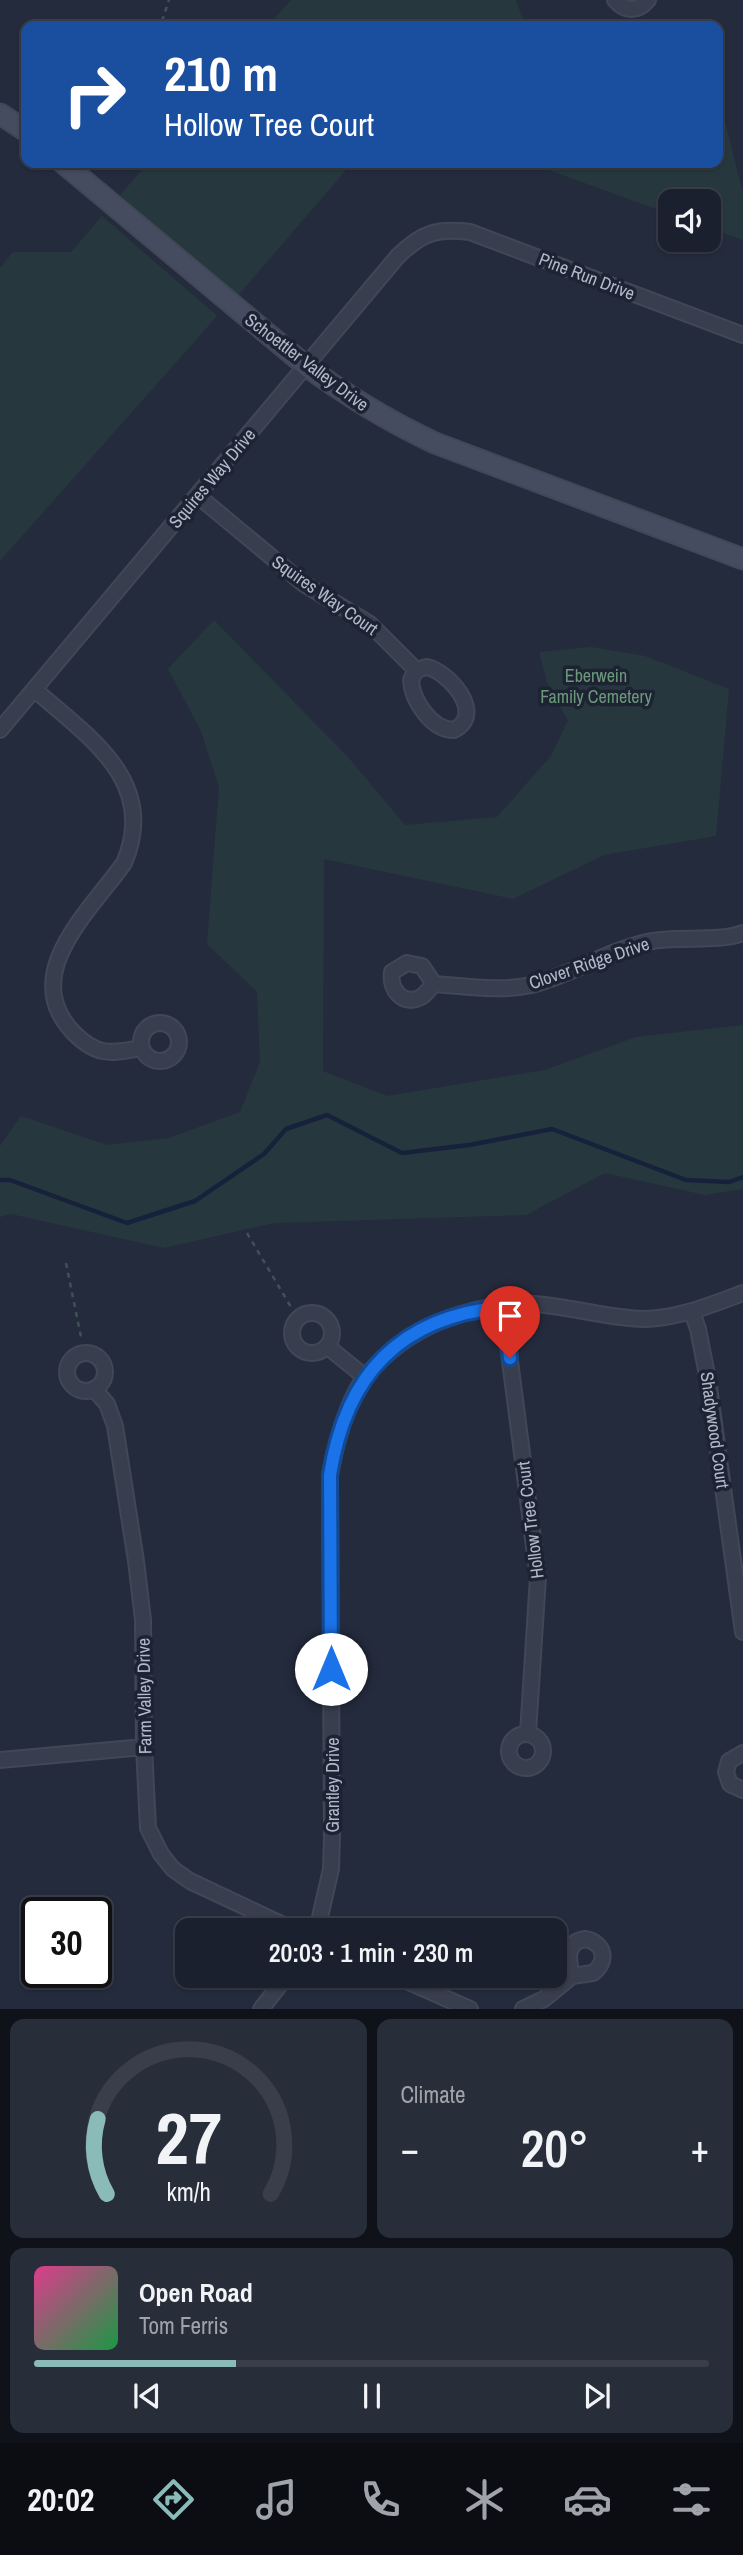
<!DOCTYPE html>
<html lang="en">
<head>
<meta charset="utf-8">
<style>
	body { margin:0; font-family:"Archivo Narrow",sans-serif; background:#282d3a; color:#f1f3f6; height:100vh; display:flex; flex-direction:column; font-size:26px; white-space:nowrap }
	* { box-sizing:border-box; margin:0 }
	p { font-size:23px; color:#a0a3aa }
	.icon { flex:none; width:38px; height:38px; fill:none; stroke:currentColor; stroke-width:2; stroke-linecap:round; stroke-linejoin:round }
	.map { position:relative; height:2009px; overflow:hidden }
	.panel { display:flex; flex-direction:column; gap:10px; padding:10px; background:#0f1219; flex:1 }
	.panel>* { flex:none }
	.guide { position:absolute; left:21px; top:21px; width:702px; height:147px; border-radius:14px; box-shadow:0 2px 5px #0004,0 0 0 2px #393e4a; background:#1a4fa0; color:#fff; overflow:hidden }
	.fabs { position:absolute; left:658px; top:189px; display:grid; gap:14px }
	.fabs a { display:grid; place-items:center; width:63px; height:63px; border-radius:14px; background:#1b202e; box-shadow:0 2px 5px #0004,0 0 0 2px #393e4a; font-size:35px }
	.speed { position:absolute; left:21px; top:1897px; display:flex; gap:14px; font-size:35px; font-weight:700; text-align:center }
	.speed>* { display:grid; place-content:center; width:91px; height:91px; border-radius:50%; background:#1b202e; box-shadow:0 2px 5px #0004,0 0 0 2px #393e4a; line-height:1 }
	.speed .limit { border:4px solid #111; border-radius:10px; background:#fff; color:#111 }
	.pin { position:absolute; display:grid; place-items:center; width:60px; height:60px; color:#fff; margin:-72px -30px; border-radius:50% 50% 50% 0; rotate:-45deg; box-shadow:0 0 7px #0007 }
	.pin .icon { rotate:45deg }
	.me { position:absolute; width:77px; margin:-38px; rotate:0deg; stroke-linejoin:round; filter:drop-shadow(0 0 5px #0008) }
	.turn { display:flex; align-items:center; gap:24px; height:147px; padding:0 28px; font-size:32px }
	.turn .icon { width:91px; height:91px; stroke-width:2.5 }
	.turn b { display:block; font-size:49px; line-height:60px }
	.big { font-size:52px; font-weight:600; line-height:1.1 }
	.panel .card { flex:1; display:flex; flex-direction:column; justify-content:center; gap:10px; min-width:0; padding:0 24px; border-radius:14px; background:#282d3a }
	.panel .dial { align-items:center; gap:0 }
	.dial svg { height:182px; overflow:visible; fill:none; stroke:#393e4a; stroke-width:7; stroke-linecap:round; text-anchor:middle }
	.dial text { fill:#f1f3f6; stroke:none }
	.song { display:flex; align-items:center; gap:21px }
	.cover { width:84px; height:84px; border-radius:10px; background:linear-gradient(135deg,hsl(330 70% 55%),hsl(140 70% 35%)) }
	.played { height:7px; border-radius:4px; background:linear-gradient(90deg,#8bbbb9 30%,#393e4a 30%) }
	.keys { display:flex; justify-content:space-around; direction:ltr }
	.heat { display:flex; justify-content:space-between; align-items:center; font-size:38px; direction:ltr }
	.panel .tiles { flex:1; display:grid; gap:10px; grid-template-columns:1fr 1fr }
	.card:last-child { grid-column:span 2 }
	.trip { position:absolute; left:175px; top:1918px; width:392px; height:70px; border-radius:14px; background:#1b202e; box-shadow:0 2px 5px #0004,0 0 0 2px #393e4a; font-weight:600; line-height:70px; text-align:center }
	.tab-bar { display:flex; height:112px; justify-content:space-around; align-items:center; background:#0b0d12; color:#a0a3aa }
	.tab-bar .icon { width:49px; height:49px }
	.tab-bar .active { color:#8bbbb9 }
	.tab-bar b { font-size:32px; color:#f1f3f6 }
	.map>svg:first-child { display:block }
</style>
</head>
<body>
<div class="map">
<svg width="743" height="2009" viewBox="0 0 743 2009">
	<rect width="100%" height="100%" fill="#242b3d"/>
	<g fill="#26383e">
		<path d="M291 0H516L525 26H268Z"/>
		<path d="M718 95 743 193V240L709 228V201H670V214L529 163H718Z"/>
		<path d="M148 163H352L236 298 120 195Z"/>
		<path d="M102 216 217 316 0 561V268L13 252H71Z"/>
		<path d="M214 620 348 757 405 825 497 817 551 756 568 720 549 689 539 652 591 647 645 656 729 689 716 836 604 855 513 899 324 859 323 1071 387 1096 545 1070 636 1037 743 1025V1189L705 1195 605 1173 526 1215 274 1223 164 1248 11 1214 0 1217V1146L21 1116 107 1145 169 1138 240 1112 260 1062 257 992 207 944 219 787 201 731 168 669Z"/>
	</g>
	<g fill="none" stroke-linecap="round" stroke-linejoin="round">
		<path stroke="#17213b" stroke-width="4.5" d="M0 1180H10L127 1223 195 1201 264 1154 286 1129 327 1115 402 1153 469 1145 552 1129 686 1180 729 1182 743 1177"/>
		<g stroke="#414756" stroke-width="18">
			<g id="street">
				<path d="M615 0C625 12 638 12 648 0"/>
				<path d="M198 496 304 584 370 624 416 670"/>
				<path d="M427 667C449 672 486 714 454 730 432 730 412 701 411 680L416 670Z"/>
				<path d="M35 690C89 737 159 782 124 863 91 910 18 974 73 1032 96 1056 110 1054 141 1048"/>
				<path d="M0 730 398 256C422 233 436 228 470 232L743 335"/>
				<path d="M407 963 422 966 434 984C430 988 426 994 421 997 403 1007 389 989 392 972Z"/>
				<path d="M434 984C465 986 501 992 531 985 571 975 607 951 647 942 677 935 716 943 743 933"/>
				<circle cx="160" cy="1042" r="19"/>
				<path d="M503 1307 538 1577 528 1733"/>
				<path d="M692 1312 698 1329 708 1380 743 1632"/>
				<circle cx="312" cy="1333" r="20"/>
				<path d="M328 1347 365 1377"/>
				<circle cx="86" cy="1372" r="19"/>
				<path d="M94 1389 107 1404 115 1426 136 1561 143 1620 144 1747 148 1828 161 1854 173 1869 190 1881 294 1930"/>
				<circle cx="526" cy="1751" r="17"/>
				<path d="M743 1753 729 1761 726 1772 730 1784 743 1790"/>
				<path d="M0 1760 144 1747"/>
				<path d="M317 1930 331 1869 332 1836 330 1475C335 1446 348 1397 367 1375 408 1326 470 1303 533 1304 571 1306 608 1319 645 1319 679 1318 711 1305 743 1293"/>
				<path d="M585 1939C604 1942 609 1961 593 1973L572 1976C568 1960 565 1942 585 1939Z"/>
				<path d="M395 1976 470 2009"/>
				<path d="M261 2009 287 1976"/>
				<path d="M523 2009 544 1999 572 1976"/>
			</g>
		</g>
		<g stroke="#414756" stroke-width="23">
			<g id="secondary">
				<path d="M0 114 26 131"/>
				<path d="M63 163 305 365C347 396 388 421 435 443L743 559"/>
			</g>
		</g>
		<g stroke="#3f5156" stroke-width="2.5" stroke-dasharray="5 5" stroke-linecap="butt">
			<path d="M162 21 169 0"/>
			<path d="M247 1233 291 1307"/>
			<path d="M66 1263 81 1337"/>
		</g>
		<use href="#street" stroke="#383e4d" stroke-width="14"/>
		<use href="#secondary" stroke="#464c60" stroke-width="19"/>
	</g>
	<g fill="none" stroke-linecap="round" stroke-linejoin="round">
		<g stroke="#114b97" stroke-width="18">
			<path id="route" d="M331 1669 330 1475C346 1374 400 1317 503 1307L510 1358"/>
		</g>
		<use href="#route" stroke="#1a73e8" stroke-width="12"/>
	</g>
	<g text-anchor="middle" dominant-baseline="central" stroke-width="7" stroke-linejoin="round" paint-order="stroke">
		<g font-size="18" fill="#b3b9c8" stroke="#1d2332">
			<text transform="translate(587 276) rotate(21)">Pine Run Drive</text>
			<text transform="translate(307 362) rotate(37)">Schoettler Valley Drive</text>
			<text transform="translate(212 478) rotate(-50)">Squires Way Drive</text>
			<text transform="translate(325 595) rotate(35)">Squires Way Court</text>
			<text transform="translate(589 963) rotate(-19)">Clover Ridge Drive</text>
			<text transform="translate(715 1430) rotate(82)">Shadywood Court</text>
			<text transform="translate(530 1520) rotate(-97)">Hollow Tree Court</text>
			<text transform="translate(144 1696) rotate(-91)">Farm Valley Drive</text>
			<text transform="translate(332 1785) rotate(-90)">Grantley Drive</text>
		</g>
		<g font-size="18" fill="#6b997b" stroke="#1d2332">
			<text x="596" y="675">Eberwein<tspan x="596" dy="21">Family Cemetery</tspan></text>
		</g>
	</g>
</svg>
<div class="fabs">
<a><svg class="icon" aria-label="sound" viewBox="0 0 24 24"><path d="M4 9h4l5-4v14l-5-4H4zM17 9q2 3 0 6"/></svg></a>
</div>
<div class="speed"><div class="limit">30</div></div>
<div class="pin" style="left:510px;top:1358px;background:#d93025"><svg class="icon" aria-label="arrive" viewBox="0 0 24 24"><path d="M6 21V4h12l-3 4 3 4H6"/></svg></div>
<svg class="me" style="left:331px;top:1669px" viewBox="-20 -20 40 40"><circle r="19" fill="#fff"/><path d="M0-13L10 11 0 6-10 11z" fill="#1a73e8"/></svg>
<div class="trip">20:03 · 1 min · 230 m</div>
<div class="guide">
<div class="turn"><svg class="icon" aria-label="right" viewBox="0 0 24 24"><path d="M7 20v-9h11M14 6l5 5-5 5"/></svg><div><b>210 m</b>Hollow Tree Court</div></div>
</div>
</div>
<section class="panel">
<div class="tiles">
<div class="card dial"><svg viewBox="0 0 100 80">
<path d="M14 69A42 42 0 1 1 86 69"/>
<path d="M14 69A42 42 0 0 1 10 36" stroke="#8bbbb9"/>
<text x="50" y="56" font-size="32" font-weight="700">27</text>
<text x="50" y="72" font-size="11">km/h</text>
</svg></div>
<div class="card"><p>Climate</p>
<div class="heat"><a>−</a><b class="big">20°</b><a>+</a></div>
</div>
<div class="card">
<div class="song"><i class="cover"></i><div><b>Open Road</b><p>Tom Ferris</p></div></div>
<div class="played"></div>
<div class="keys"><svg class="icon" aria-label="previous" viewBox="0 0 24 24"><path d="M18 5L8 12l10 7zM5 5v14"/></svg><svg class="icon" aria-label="pause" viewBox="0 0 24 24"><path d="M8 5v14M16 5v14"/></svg><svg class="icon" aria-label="next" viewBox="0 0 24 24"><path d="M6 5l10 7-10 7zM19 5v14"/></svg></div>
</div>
</div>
</section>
<nav class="tab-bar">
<b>20:02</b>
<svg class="icon active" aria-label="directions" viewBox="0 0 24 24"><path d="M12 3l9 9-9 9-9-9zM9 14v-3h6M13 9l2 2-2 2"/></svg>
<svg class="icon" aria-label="music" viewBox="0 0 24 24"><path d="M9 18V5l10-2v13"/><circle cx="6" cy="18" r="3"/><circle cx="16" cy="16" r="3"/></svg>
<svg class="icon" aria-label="phone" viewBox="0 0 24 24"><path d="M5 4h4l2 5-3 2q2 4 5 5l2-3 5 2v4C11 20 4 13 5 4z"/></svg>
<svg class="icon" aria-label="climate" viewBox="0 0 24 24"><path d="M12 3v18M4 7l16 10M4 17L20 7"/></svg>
<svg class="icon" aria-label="car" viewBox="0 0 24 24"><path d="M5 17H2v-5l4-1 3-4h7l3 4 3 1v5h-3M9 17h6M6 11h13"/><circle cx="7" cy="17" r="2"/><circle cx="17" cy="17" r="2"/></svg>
<svg class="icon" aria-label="filters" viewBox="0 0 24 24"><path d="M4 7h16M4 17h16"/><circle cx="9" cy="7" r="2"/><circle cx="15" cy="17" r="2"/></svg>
</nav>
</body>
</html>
